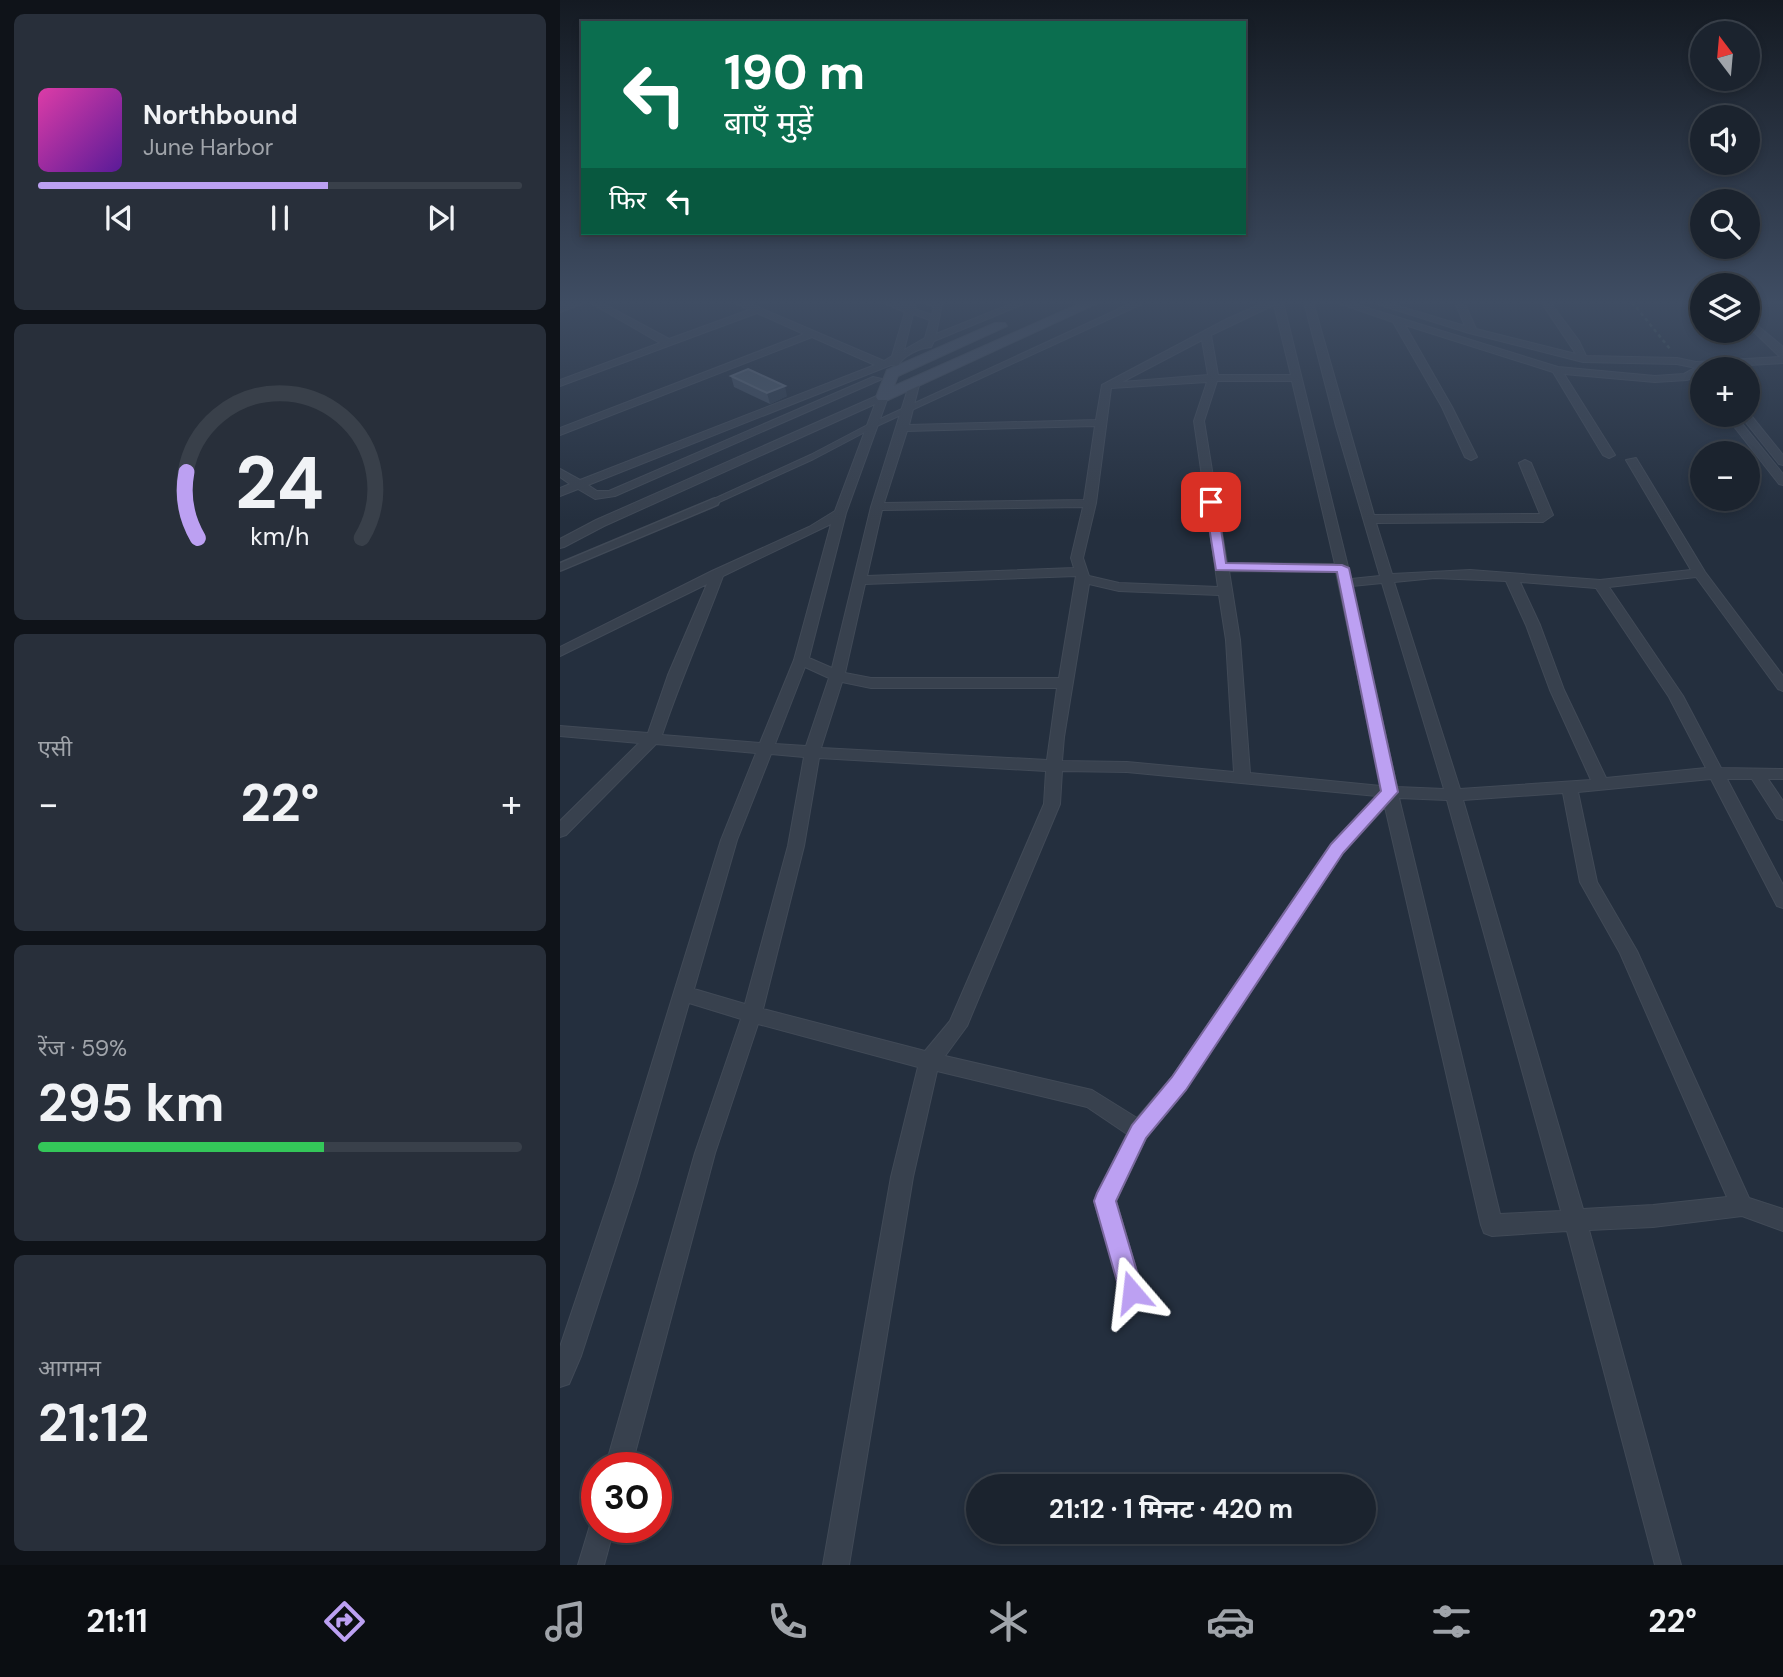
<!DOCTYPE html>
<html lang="hi">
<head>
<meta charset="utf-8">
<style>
	body { margin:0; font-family:"DM Sans","Noto Sans Devanagari",sans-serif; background:#282f3a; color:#f1f3f6; height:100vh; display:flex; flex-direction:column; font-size:26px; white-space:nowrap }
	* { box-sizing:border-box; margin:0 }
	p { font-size:23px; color:#a0a4aa }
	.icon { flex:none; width:38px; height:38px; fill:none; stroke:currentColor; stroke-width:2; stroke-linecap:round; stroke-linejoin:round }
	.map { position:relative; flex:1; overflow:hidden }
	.panel { display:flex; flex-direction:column; gap:14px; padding:14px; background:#0f1319; width:560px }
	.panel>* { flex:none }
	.top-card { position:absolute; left:21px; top:21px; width:665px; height:214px; border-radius:0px; box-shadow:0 4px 10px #0003,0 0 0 2px #39404a; background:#0b6e4f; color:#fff; overflow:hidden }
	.needle { width:46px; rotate:344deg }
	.fabs { position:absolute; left:1130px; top:21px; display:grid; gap:14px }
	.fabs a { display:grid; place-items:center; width:70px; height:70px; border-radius:50%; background:#1b232e; box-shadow:0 4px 10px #0003,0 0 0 2px #39404a; font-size:35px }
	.speed { position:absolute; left:21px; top:1452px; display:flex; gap:14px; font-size:35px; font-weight:700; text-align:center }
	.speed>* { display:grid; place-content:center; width:91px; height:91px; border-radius:50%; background:#1b232e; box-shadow:0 4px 10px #0003,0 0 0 2px #39404a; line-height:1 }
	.speed .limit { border:10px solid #d22; background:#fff; color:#111 }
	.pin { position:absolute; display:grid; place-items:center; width:60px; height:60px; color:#fff; margin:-30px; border-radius:14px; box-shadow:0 4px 10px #0006 }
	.me { position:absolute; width:77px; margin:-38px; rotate:343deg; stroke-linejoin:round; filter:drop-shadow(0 0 5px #0008) }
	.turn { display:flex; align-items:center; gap:24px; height:147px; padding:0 28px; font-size:32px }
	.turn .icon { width:91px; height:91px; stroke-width:2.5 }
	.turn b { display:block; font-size:49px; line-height:60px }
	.then { display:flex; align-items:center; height:66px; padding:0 28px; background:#0003; gap:14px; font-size:26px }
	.big { font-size:52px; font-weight:700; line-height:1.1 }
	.panel .widget { flex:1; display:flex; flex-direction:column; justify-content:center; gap:10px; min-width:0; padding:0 24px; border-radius:10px; background:#282f3a }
	.panel .dial { align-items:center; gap:0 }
	.dial svg { height:182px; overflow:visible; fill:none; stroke:#39404a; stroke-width:7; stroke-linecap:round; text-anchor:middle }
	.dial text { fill:#f1f3f6; stroke:none }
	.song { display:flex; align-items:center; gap:21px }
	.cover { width:84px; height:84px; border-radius:10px; background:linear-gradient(135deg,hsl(320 70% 55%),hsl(270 70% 35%)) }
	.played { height:7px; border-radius:4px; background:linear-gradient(90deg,#bca0f2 60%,#39404a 60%) }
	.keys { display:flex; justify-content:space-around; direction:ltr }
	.heat { display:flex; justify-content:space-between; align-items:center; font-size:38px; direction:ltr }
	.charge { height:10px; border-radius:5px; background:linear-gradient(90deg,#34c759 59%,#39404a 0) }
	.trip { position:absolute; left:406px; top:1474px; width:410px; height:70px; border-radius:35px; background:#1b232e; box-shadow:0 4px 10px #0003,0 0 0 2px #39404a; font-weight:700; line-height:70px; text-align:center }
	.dock { display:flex; height:112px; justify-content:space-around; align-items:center; background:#0b0e12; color:#a0a4aa }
	.dock .icon { width:49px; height:49px }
	.dock .selected { color:#bca0f2 }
	.dock b { font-size:32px; color:#f1f3f6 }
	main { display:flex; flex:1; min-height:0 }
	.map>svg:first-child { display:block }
</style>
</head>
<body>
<main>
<section class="panel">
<div class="widget">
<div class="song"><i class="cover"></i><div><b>Northbound</b><p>June Harbor</p></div></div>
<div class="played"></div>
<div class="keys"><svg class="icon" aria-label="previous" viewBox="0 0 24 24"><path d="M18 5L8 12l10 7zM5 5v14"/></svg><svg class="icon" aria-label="pause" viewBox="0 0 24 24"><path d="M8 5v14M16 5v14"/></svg><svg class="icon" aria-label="next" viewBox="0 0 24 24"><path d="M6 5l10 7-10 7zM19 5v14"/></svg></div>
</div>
<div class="widget dial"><svg viewBox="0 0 100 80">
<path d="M14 69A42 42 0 1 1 86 69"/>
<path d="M14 69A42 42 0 0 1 9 40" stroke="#bca0f2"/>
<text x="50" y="56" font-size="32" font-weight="700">24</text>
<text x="50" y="72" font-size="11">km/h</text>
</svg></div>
<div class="widget"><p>एसी</p>
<div class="heat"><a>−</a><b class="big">22°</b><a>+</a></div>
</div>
<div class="widget"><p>रेंज · 59%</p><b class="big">295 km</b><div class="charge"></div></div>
<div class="widget"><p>आगमन</p><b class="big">21:12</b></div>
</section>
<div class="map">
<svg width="1223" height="1565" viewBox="0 0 1223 1565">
	<rect width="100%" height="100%" fill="#242f3e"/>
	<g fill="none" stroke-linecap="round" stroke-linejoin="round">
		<g stroke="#414a57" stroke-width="7">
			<path id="lane-far1" d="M151 503 252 457 311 426 580 302"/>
		</g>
		<g stroke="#414a57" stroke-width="10">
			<path id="lane" d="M0 567 155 502"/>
		</g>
		<g stroke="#414a57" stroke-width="2">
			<g id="street">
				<path d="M13 302H27L0 312V306Z"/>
				<path d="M29 302H40L109 339 189 310 174 302H186L324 361 332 356 345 312 321 302H334L346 306 347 302H356L355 309 372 315 374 307 363 302 382 304 376 334 456 302H468L374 341 371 347C360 348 343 355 338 366L331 365 28 485 37 491H49L313 377 322 379 55 496 35 499 18 489 0 496V488L10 484 0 477V469L20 480 315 365 252 337 0 435V428L244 334 197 313 0 386V380L100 343ZM353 314 370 320 365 338 344 350Z"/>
				<path d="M706 302H723L791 579 820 576 776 426 744 302H753L814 515 980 514 959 463 965 460 971 463 993 515 983 522 816 523 832 574 910 570 1040 580 1131 570 1066 460 1076 458 1145 572 1223 676V691L1218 689 1136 577 1049 587 1123 696 1161 768 1223 769V779H1208L1223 801V820L1217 818 1192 779H1167L1223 885V908L1217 906 1151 779 1018 792 1037 882 1077 951 1189 1198 1223 1209V1231L1182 1216 1093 1227 1029 1230 1121 1565H1095L1007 1231 932 1236 924 1233 921 1225 825 807 783 853 626 1089 586 1138 556 1201 583 1292 580 1300 572 1303 564 1300 534 1201 567 1134 527 1107 377 1071 353 1177 289 1565H263L331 1177 358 1067 198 1024 155 1153 71 1468H45L135 1153 181 1019 129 1003 77 1183 21 1356 9 1384 0 1387V1347L55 1183 161 840 196 753 96 744 6 835 0 837V821L79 743 0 736V726L88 733 108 675 147 584 0 656V647L152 571 249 527 275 511 315 404 44 526 4 547 0 548V539L36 520 319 395H327L328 397 286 513 249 658 272 668 311 507 351 379 360 381 349 425 536 420 542 385 667 319ZM714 305 731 375H658L651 335ZM642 340 648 375 562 382ZM657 381H732L775 564 667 563 644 421ZM647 382 634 421 658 587 559 583 529 576 523 558 536 503 551 388ZM535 426 524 500 324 503 347 431ZM523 507 511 558 514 568 307 576 322 510ZM271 524 234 660 200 743 102 735C120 681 143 630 163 576ZM669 571 776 572 821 786 690 773 680 640ZM516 576 499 678H311L285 673 305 584ZM875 578 946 581 966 625 990 690 1031 780 900 789 834 582ZM960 582 1036 588 1109 697 1146 768 1046 778 1004 690 980 625ZM822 583 884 789 837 787 792 586ZM529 584 559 591 659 595 666 640 674 772 567 762 502 761 504 737ZM245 667 269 678 246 746 215 744ZM282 682 311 688H497L487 760 261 748ZM211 754 244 757 228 846 185 1004 134 989 177 840ZM259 758 486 771 484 804 390 1021 365 1051 203 1009 244 846ZM502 771 567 772 817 796 771 845 612 1077 577 1118 532 1090 385 1056 407 1026 500 804ZM1003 793 1020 882 1060 953 1167 1197 1093 1205 1023 1209 903 800ZM839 798 887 800 1001 1211 940 1214Z"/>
				<path d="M775 302H788L998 367 1095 376 1124 374 1135 368 1147 369H1143V374L1127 380 1095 382 1004 374 1055 455 1049 458 1043 455 993 372 845 325 892 407 917 457 911 460 905 457 882 407 833 322Z"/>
				<path d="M811 302H825L905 326 895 302H904L916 329 1016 354 981 302H990L1019 341 1026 356 1117 358 1136 362 1220 357 1188 326V318L1222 346 1223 363 1136 368 1117 364 1023 362 909 333Z"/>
				<path d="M1189 413 1223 455V465L1219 464 1180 415Z"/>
				<path d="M1165 415H1175L1223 474V485L1219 484Z"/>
				<path d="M37 1517V1528H54L44 1565H18L32 1519Z"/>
			</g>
		</g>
		<g stroke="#414a57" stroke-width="2">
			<path id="secondary" d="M523 302H540L328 400H318L316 397 327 370 435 323H445L447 326 338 376 334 386Z"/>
		</g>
		<path stroke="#3f5557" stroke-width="2.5" stroke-dasharray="3.5 3.5" stroke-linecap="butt" d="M1072 302 1110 349"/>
		<use href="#lane-far1" stroke="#38414e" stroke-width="5"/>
		<use href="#lane" stroke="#38414e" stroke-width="7"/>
		<use href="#street" fill="#38414e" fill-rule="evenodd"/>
		<use href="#secondary" fill="#465061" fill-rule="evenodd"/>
	</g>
	<path fill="#3f4b5c" d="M171 376 227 396 210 404 174 387Z"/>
	<path fill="#2f3b4b" d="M225 386 227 396 210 404 207 393Z"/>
	<path fill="#4b5868" stroke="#5c6777" stroke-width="2" d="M188 369 225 386 207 393 171 376Z"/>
	<linearGradient id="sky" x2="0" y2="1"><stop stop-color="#141a22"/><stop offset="0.58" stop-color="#3f4d63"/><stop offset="1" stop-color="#3f4d63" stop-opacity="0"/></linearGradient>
	<rect width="1223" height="521" fill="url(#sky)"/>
	<path fill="#bca0f2" stroke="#7a689d" stroke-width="2" d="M651 499 657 502 666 563 782 565 789 568 838 792 783 853 626 1090 586 1138 556 1201 583 1292 580 1300 572 1303 564 1300 560 1292 534 1201 537 1193 572 1125 612 1077 771 844 821 791 777 572 656 570 645 502Z"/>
</svg>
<div class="fabs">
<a><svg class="needle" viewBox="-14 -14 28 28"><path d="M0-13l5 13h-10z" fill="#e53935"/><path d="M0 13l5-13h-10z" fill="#a0a4aa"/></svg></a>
<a><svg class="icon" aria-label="sound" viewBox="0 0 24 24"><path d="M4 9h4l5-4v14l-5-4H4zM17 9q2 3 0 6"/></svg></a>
<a><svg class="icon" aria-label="search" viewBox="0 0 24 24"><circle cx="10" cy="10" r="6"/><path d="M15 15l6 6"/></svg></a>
<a><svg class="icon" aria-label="layers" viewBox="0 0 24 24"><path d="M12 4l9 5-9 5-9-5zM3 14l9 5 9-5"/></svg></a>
<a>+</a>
<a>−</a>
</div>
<div class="speed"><div class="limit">30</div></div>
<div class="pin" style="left:651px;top:502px;background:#d93025"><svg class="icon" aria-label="arrive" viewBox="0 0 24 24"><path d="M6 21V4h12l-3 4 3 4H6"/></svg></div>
<svg class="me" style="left:572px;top:1292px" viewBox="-20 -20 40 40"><path d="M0-17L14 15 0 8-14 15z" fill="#bca0f2" stroke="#fff" stroke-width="4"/></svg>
<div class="trip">21:12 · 1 मिनट · 420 m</div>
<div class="top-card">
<div class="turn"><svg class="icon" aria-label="left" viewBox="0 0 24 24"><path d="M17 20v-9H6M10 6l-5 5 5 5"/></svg><div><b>190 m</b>बाएँ मुड़ें</div></div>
<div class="then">फिर<svg class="icon" aria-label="left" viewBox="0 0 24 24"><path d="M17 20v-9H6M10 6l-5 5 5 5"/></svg></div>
</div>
</div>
</main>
<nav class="dock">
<b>21:11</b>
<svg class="icon selected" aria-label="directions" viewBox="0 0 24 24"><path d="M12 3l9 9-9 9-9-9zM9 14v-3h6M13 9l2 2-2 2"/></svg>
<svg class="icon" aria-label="music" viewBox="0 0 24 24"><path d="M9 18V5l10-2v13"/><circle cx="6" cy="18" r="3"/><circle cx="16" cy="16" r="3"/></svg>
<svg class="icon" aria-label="phone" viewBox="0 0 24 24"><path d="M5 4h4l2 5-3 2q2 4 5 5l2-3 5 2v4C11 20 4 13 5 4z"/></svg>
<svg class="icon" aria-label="climate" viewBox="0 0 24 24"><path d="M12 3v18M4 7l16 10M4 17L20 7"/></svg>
<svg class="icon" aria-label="car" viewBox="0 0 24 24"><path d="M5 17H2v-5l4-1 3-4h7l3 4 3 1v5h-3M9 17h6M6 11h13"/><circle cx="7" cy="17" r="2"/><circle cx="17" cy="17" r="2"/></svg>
<svg class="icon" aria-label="filters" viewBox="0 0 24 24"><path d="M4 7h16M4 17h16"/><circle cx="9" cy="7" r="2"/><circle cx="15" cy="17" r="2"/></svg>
<b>22°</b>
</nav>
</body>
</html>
